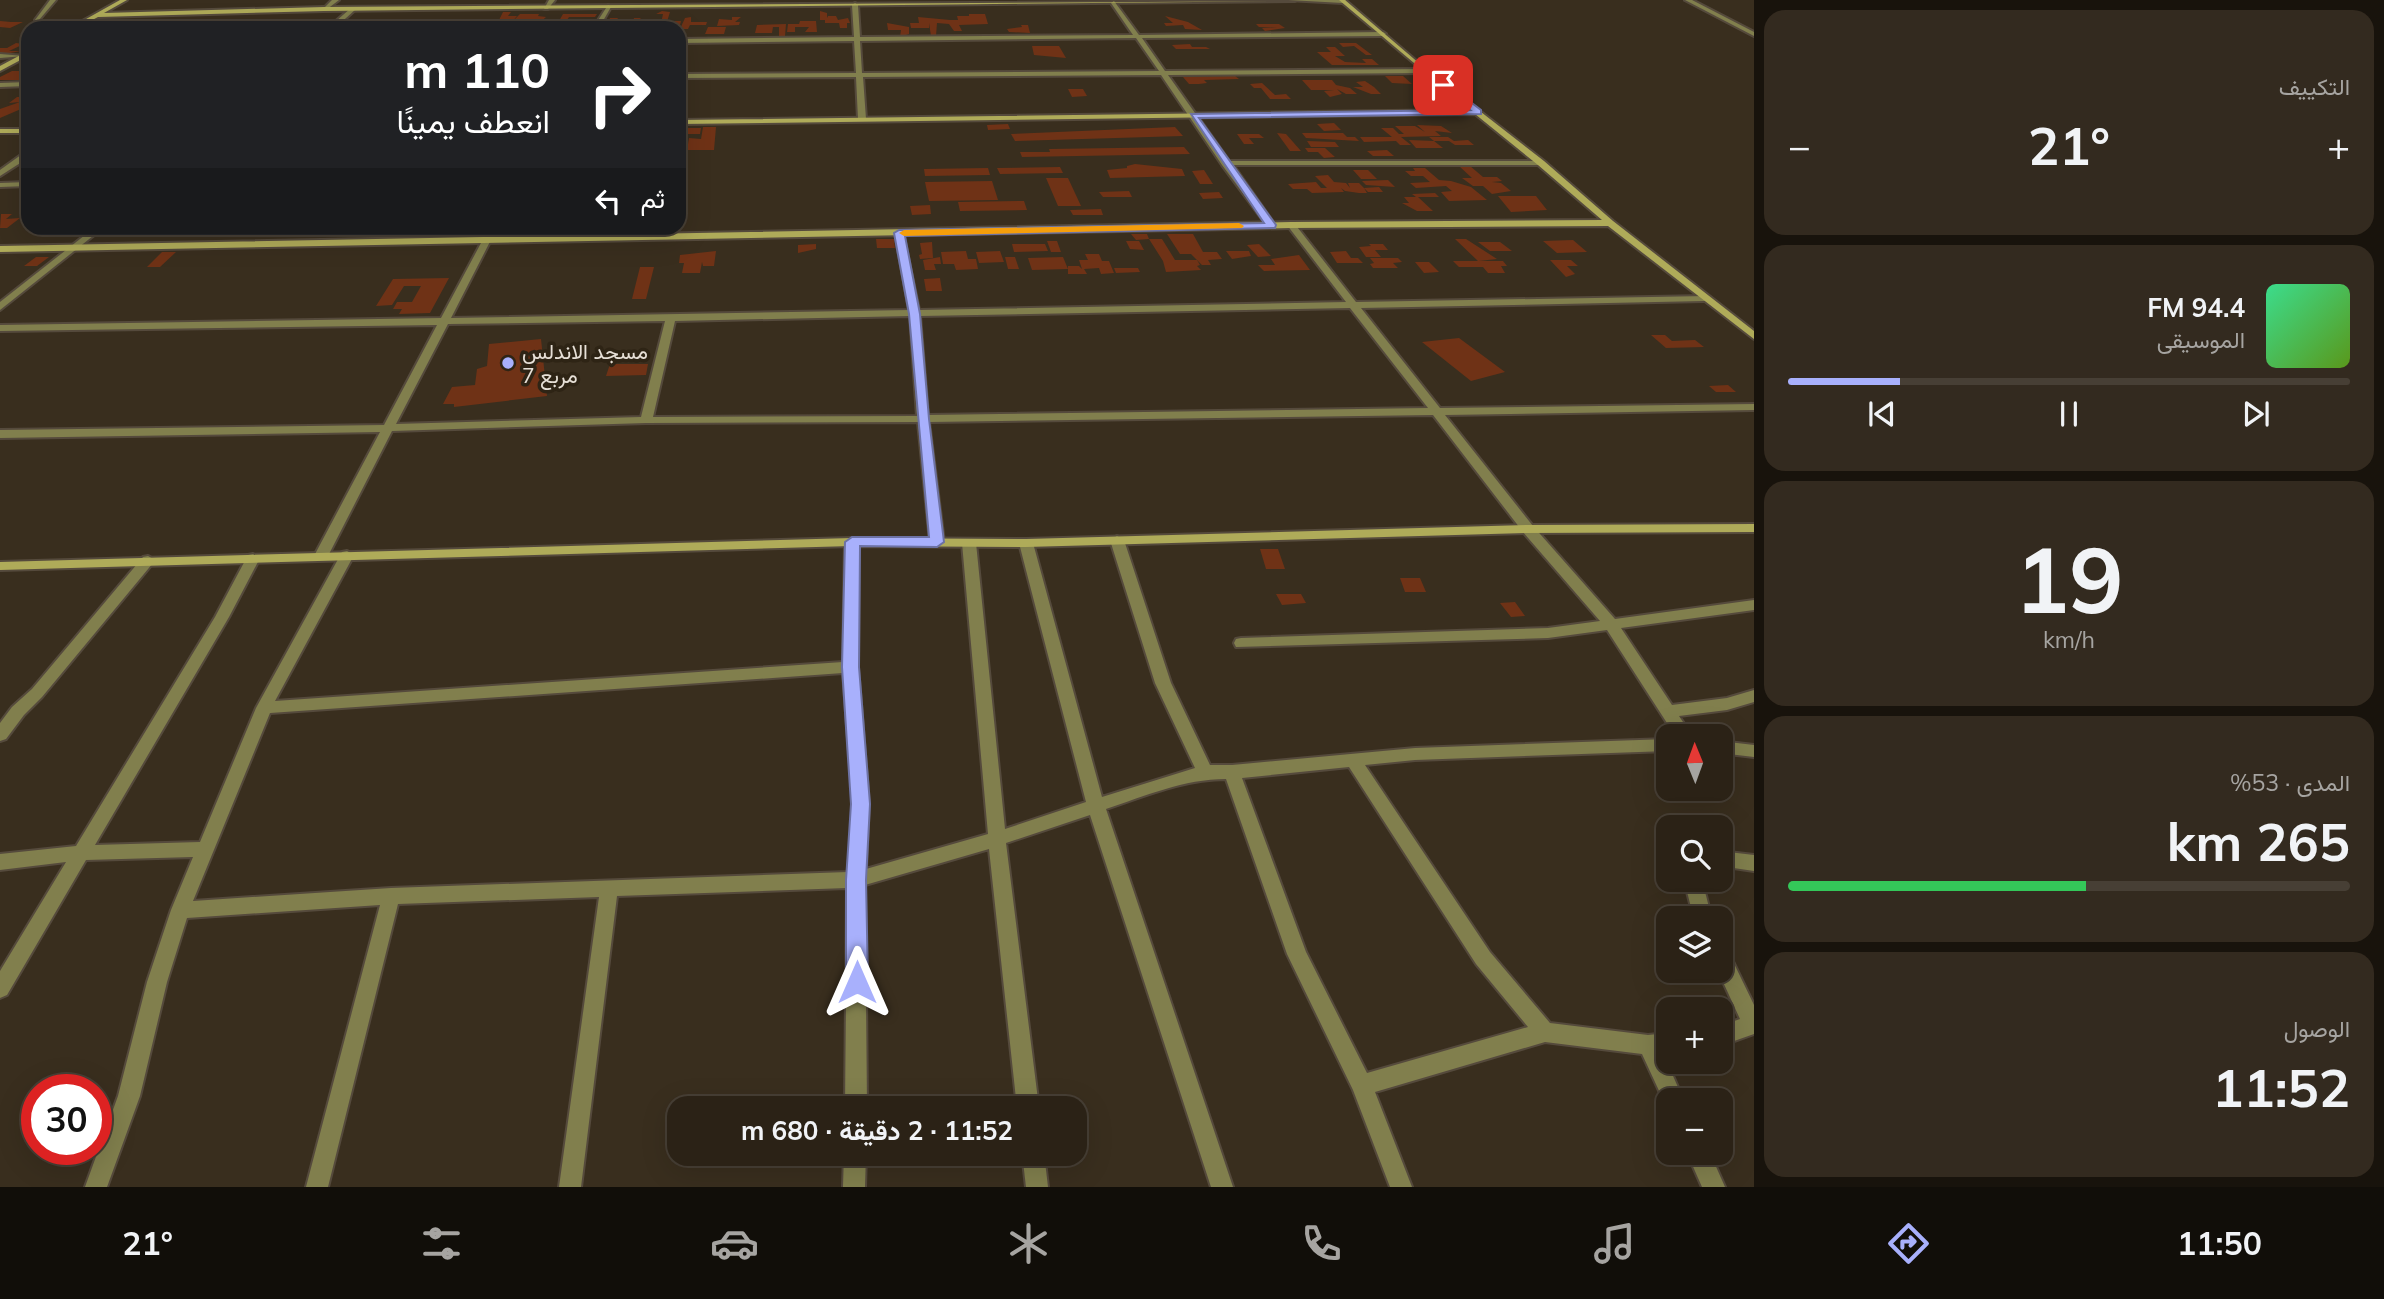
<!DOCTYPE html>
<html lang="ar">
<head>
<meta charset="utf-8">
<style>
	body { margin:0; font-family:Mulish,Vazirmatn,sans-serif; background:#332a1f; color:#f1f3f6; direction:rtl; height:100vh; display:flex; flex-direction:column; font-size:26px; white-space:nowrap }
	* { box-sizing:border-box; margin:0 }
	p { font-size:23px; color:#a6a4a1 }
	.icon { flex:none; width:38px; height:38px; fill:none; stroke:currentColor; stroke-width:2; stroke-linecap:round; stroke-linejoin:round }
	.map { position:relative; flex:1; overflow:hidden; direction:ltr }
	.details { display:flex; flex-direction:column; gap:10px; padding:10px; background:#18130c; width:630px }
	.details>* { flex:none }
	.hud { position:absolute; left:21px; top:21px; width:665px; height:214px; border-radius:21px; box-shadow:0 7px 28px #0002,0 0 0 2px #473f35; direction:rtl; background:#202124; color:#fff; overflow:hidden }
	.needle { width:46px; rotate:359deg }
	.buttons { position:absolute; left:1656px; top:724px; display:grid; gap:14px }
	.buttons a { display:grid; place-items:center; width:77px; height:77px; border-radius:14px; background:#2b2216; box-shadow:0 7px 28px #0002,0 0 0 2px #473f35; font-size:35px }
	.speed { position:absolute; left:21px; top:1074px; display:flex; gap:14px; font-size:35px; font-weight:700; text-align:center }
	.speed>* { display:grid; place-content:center; width:91px; height:91px; border-radius:50%; background:#2b2216; box-shadow:0 7px 28px #0002,0 0 0 2px #473f35; line-height:1 }
	.speed .limit { border:10px solid #d22; background:#fff; color:#111 }
	.pin { position:absolute; display:grid; place-items:center; width:60px; height:60px; color:#fff; margin:-30px; border-radius:14px; box-shadow:0 4px 10px #0006 }
	.me { position:absolute; width:77px; margin:-38px; rotate:0deg; stroke-linejoin:round; filter:drop-shadow(0 0 5px #0008) }
	.turn { display:flex; align-items:center; gap:24px; height:147px; padding:0 21px; font-size:32px }
	.turn .icon { width:91px; height:91px; stroke-width:2.5 }
	.turn b { display:block; font-size:49px; line-height:60px }
	.then { display:flex; align-items:center; height:66px; padding:0 21px; background:#0003; gap:14px; font-size:26px }
	.big { font-size:52px; font-weight:700; line-height:1.1 }
	.details .widget { flex:1; display:flex; flex-direction:column; justify-content:center; gap:10px; min-width:0; padding:0 24px; border-radius:21px; background:#332a1f }
	.details .dial { align-items:center; gap:0 }
	.dial b { font-size:91px; line-height:1 }
	.song { display:flex; align-items:center; gap:21px }
	.cover { width:84px; height:84px; border-radius:10px; background:linear-gradient(135deg,hsl(150 70% 55%),hsl(90 70% 35%)) }
	.played { height:7px; border-radius:4px; background:linear-gradient(90deg,#a8b0fc 20%,#473f35 20%) }
	.keys { display:flex; justify-content:space-around; direction:ltr }
	.heat { display:flex; justify-content:space-between; align-items:center; font-size:38px; direction:ltr }
	.charge { height:10px; border-radius:5px; background:linear-gradient(90deg,#34c759 53%,#473f35 0) }
	.trip { position:absolute; left:667px; top:1096px; width:420px; height:70px; border-radius:21px; background:#2b2216; box-shadow:0 7px 28px #0002,0 0 0 2px #473f35; font-weight:700; line-height:70px; text-align:center; direction:rtl }
	.tab-bar { display:flex; height:112px; justify-content:space-around; align-items:center; background:#110e09; color:#a6a4a1 }
	.tab-bar .icon { width:49px; height:49px }
	.tab-bar .on { color:#a8b0fc }
	.tab-bar b { font-size:32px; color:#f1f3f6 }
	main { display:flex; flex:1; min-height:0 }
	.map>svg:first-child { display:block }
</style>
</head>
<body>
<main>
<section class="details">
<div class="widget"><p>التكييف</p>
<div class="heat"><a>−</a><b class="big">21°</b><a>+</a></div>
</div>
<div class="widget">
<div class="song"><i class="cover"></i><div><b>94.4 FM</b><p>الموسيقى</p></div></div>
<div class="played"></div>
<div class="keys"><svg class="icon" aria-label="previous" viewBox="0 0 24 24"><path d="M18 5L8 12l10 7zM5 5v14"/></svg><svg class="icon" aria-label="pause" viewBox="0 0 24 24"><path d="M8 5v14M16 5v14"/></svg><svg class="icon" aria-label="next" viewBox="0 0 24 24"><path d="M6 5l10 7-10 7zM19 5v14"/></svg></div>
</div>
<div class="widget dial"><b>19</b><p>km/h</p></div>
<div class="widget"><p>المدى · 53%</p><b class="big">265 km</b><div class="charge"></div></div>
<div class="widget"><p>الوصول</p><b class="big">11:52</b></div>
</section>
<div class="map">
<svg width="1754" height="1187" viewBox="0 0 1754 1187">
	<rect width="100%" height="100%" fill="#392e1e"/>
	<g fill="#6f3216">
		<path d="M662 11 670 12 666 25 669 21H681L680 25H675L674 28H660L663 14H656Z"/>
		<path d="M820 11 827 13V18L828 16H836L838 20 848 18 850 23H847V28H840L839 23H825V20H820Z"/>
		<path d="M503 12H511L508 16H517L512 22 520 14H539L538 16 546 17 534 28H471L466 25 468 22 497 24Z"/>
		<path d="M563 14H597L595 17H569L567 20H574L570 28H538L541 24 559 21Z"/>
		<path d="M969 14H985L988 24 959 25 962 31H954L949 24 937 23 936 36H931L929 23V28H911L910 23H919L918 17 950 20H958L957 16H969Z"/>
		<path d="M1165 16 1188 22 1202 30 1185 29 1183 25 1166 26 1164 23H1173Z"/>
		<path d="M691 17V22H707L706 25H690L688 29H680L685 18Z"/>
		<path d="M732 17H741L735 22H740L739 25 717 26 719 19 732 20Z"/>
		<path d="M610 18H618L616 21 620 19 633 21 634 18H641L630 28H623L624 25 615 28 616 25 605 28Z"/>
		<path d="M117 19H145L126 24 160 21 152 26 139 28H112L120 23 101 28 108 24H99Z"/>
		<path d="M643 19H651L649 21 659 20 656 26 636 28Z"/>
		<path d="M0 21 11 22H23L10 28 0 27Z"/>
		<path d="M800 21H816L817 32H805L809 27H795V32H787L788 24H799Z"/>
		<path d="M887 23 909 27V34L900 37 901 30H888Z"/>
		<path d="M786 24 785 36H779V27H773L772 33H755L757 25Z"/>
		<path d="M1256 24H1279L1285 28 1265 31 1262 28H1277L1259 27Z"/>
		<path d="M1021 25H1028L1030 33 1009 32 1007 29 1022 27Z"/>
		<path d="M708 27H726L724 34H705Z"/>
		<path d="M16 43 24 44 9 51H21L0 55V48H7Z"/>
		<path d="M1339 43H1356L1372 55H1366L1354 46 1343 47Z"/>
		<path d="M1190 44 1192 47H1206L1210 49H1176L1172 45Z"/>
		<path d="M1032 46H1059L1066 58 1034 55Z"/>
		<path d="M1326 47H1335L1345 56H1335L1345 62 1366 63 1362 59H1372L1379 65H1332L1317 52H1331Z"/>
		<path d="M12 71H24L20 73 28 75 19 80H0V77Z"/>
		<path d="M1235 76 1239 79 1204 80 1207 83 1199 84H1189L1183 77Z"/>
		<path d="M1385 76H1403L1412 84 1392 83Z"/>
		<path d="M1302 80H1332L1336 85 1350 88 1357 94H1346L1337 89 1342 94 1330 97 1324 91 1334 90H1311Z"/>
		<path d="M1365 81 1374 87 1381 94H1371L1353 87H1363L1356 82Z"/>
		<path d="M1262 83 1275 95 1286 94 1291 99H1270L1261 88H1254L1250 84Z"/>
		<path d="M1068 89H1083L1087 96 1072 97Z"/>
		<path d="M17 97H28V106L0 118V109L20 102 9 103Z"/>
		<path d="M1334 123 1341 130 1324 131 1317 124Z"/>
		<path d="M1008 124 1010 129 988 130 987 125Z"/>
		<path d="M1417 125 1441 126 1452 133 1435 131 1441 136 1401 137 1411 145H1400L1396 141 1364 142 1360 137H1392L1381 128H1393L1399 134H1404L1395 126H1415L1425 132Z"/>
		<path d="M703 127H716L714 150H687L689 138 701 139Z"/>
		<path d="M1175 127 1183 136 1015 141 1011 134Z"/>
		<path d="M680 128H701L700 134H679Z"/>
		<path d="M1277 133 1286 134 1301 151H1290Z"/>
		<path d="M1302 133H1343L1347 137H1355L1359 141 1306 138Z"/>
		<path d="M1237 134H1259L1264 138H1249L1254 144H1244Z"/>
		<path d="M1429 137H1448L1454 141 1468 140 1474 145H1455L1449 141H1434Z"/>
		<path d="M1409 140 1434 141 1443 148H1416Z"/>
		<path d="M1307 141 1335 142 1339 147H1311Z"/>
		<path d="M1184 147 1190 154 1022 157 1020 152H1050L1049 149Z"/>
		<path d="M1305 148H1325L1335 157 1324 158 1318 152H1308Z"/>
		<path d="M1387 150 1394 156H1373L1367 151Z"/>
		<path d="M1135 164 1182 169 1185 176 1110 178 1107 170 1127 168V166Z"/>
		<path d="M1459 166H1470L1483 177H1497L1502 181 1492 182 1501 183 1511 191 1492 194 1483 186H1473L1462 178H1472Z"/>
		<path d="M1060 167 1063 173 1000 174 997 168Z"/>
		<path d="M988 168 990 175 925 176 924 169Z"/>
		<path d="M1413 168H1425L1439 180 1451 181 1471 187 1487 200 1449 201 1441 192 1452 191 1446 186 1416 188 1410 183 1430 182 1423 176H1411L1405 171H1415Z"/>
		<path d="M1204 170 1213 184H1200L1192 171Z"/>
		<path d="M1353 170H1368L1377 179H1361Z"/>
		<path d="M1328 175 1334 182 1346 183 1350 188 1348 183H1359L1364 188 1379 187 1383 192H1368L1364 188 1367 193H1359L1345 191 1341 188 1344 192 1312 193 1307 189H1293L1288 184 1316 182 1321 188H1327L1315 176Z"/>
		<path d="M1046 178H1068L1081 206H1058Z"/>
		<path d="M1388 180 1395 187 1366 185 1362 181Z"/>
		<path d="M992 181 998 200 929 201 925 182Z"/>
		<path d="M1129 191 1132 197H1103L1099 192Z"/>
		<path d="M1219 192 1223 198 1203 199 1199 193Z"/>
		<path d="M1435 193 1439 197H1418L1433 211H1417L1402 203H1409L1404 197H1416L1412 194Z"/>
		<path d="M1498 196H1536L1547 210 1511 212Z"/>
		<path d="M1024 201 1027 210 960 211 958 202Z"/>
		<path d="M930 205 931 214 912 215 910 206Z"/>
		<path d="M1101 209 1103 215H1073L1070 210Z"/>
		<path d="M1 214H12L6 219 20 218 7 228H0Z"/>
		<path d="M1131 234H1147L1149 239H1162L1175 260H1197L1200 265 1197 266 1201 270 1166 272 1163 261 1149 239 1136 240Z"/>
		<path d="M1167 234H1193L1203 252H1217L1222 259 1208 260 1211 265H1202L1191 254H1180Z"/>
		<path d="M876 239H894L895 248H877Z"/>
		<path d="M1455 239H1466L1497 259 1479 261H1503L1507 266H1501L1505 273H1488L1483 267H1459L1453 261H1478Z"/>
		<path d="M1573 240 1587 252 1557 253 1543 241Z"/>
		<path d="M1047 241H1057L1061 252H1051Z"/>
		<path d="M1126 241H1139L1144 250 1130 249Z"/>
		<path d="M932 242 933 258 920 259 919 255 922 254 920 243Z"/>
		<path d="M1478 242H1500L1512 251H1490Z"/>
		<path d="M816 244V249L798 253V245Z"/>
		<path d="M1012 244H1045L1048 251 1014 252Z"/>
		<path d="M1259 244 1271 256 1258 257 1247 245Z"/>
		<path d="M1369 244H1383L1388 250H1375L1381 257H1366L1359 247 1371 246Z"/>
		<path d="M716 251 714 266H703L702 262 700 273H682L684 263H679L680 255Z"/>
		<path d="M966 251 968 259H976L978 269 956 270 954 264H943L941 252Z"/>
		<path d="M1000 251 1004 262 979 263 976 252Z"/>
		<path d="M1226 251H1249L1251 256 1232 259Z"/>
		<path d="M1346 251 1351 258H1358L1363 263H1337L1330 252Z"/>
		<path d="M162 252H176L160 267H147Z"/>
		<path d="M1085 254H1099L1102 261H1109L1114 273 1101 274 1099 268 1084 269 1087 274H1068V266H1079L1082 269 1079 260H1088Z"/>
		<path d="M1299 255 1310 270 1264 271 1258 265H1275L1271 259Z"/>
		<path d="M36 257H49L37 266H24Z"/>
		<path d="M940 257 941 264H934L936 270H925L923 260Z"/>
		<path d="M1005 257H1015L1019 269H1008Z"/>
		<path d="M1063 257 1068 269 1032 270 1028 258Z"/>
		<path d="M1370 258H1398L1402 262 1393 263 1398 268H1373L1370 264 1374 263Z"/>
		<path d="M1550 260H1571L1578 266H1567L1575 274 1566 277Z"/>
		<path d="M1415 262H1429L1439 272 1424 273Z"/>
		<path d="M640 267H654L646 299H632Z"/>
		<path d="M1114 268H1138L1140 272 1116 273Z"/>
		<path d="M449 278 430 313 399 314 402 309H393L397 302H412L421 286H404L392 305 376 306 393 279Z"/>
		<path d="M940 278 942 291H926L924 279Z"/>
		<path d="M1651 335H1665L1672 341 1695 340 1704 347 1666 348Z"/>
		<path d="M1459 338 1505 372 1471 381 1422 342Z"/>
		<path d="M541 339 547 396 454 407V404H443L452 387 475 385 477 369 487 366 489 344Z"/>
		<path d="M610 364H648L646 375 606 376Z"/>
		<path d="M1728 385 1736 392H1716L1709 386Z"/>
		<path d="M1260 549H1278L1285 569H1266Z"/>
		<path d="M1400 578H1420L1426 592H1405Z"/>
		<path d="M1276 594H1301L1306 603 1282 605Z"/>
		<path d="M1515 602 1525 616 1511 617 1500 603Z"/>
	</g>
	<g fill="none" stroke-linecap="round" stroke-linejoin="round">
		<g stroke="#554a3c" stroke-width="4">
			<g id="street">
				<path d="M50 0H56L39 20H35Z"/>
				<path d="M332 0H339L326 10H322Z"/>
				<path d="M549 0H555L548 9H544Z"/>
				<path d="M1288 0H1345L1346 1 1343 3Z"/>
				<path d="M1685 0H1692L1754 32V36Z"/>
				<path d="M1114 1 1139 35 1383 32 1386 34 1383 36 1142 38 1165 71 1425 69 1428 71 1425 73 1168 75 1229 161H1541L1545 163 1541 165H1233L1275 225 1271 228 1268 227 1222 165 1161 75 863 77 866 119 862 121 858 119 856 77 679 78V74L856 73 854 41 679 43V39L854 37 852 5 855 3 858 5 860 37 1133 35 1111 3ZM1136 38 1159 71 862 73 860 41Z"/>
				<path d="M608 5 611 7 599 28H593Z"/>
				<path d="M351 8 356 9 335 28H328Z"/>
				<path d="M0 54 25 56 0 58Z"/>
				<path d="M28 82V86L0 87V83Z"/>
				<path d="M25 152H28V158L0 176V170Z"/>
				<path d="M28 182V186L0 187V183Z"/>
				<path d="M1291 222 1294 223 1356 302 1707 296 1709 298 1704 301 1361 308 1440 408 1754 404V410L1445 415 1533 526 1615 619 1754 600V610L1621 628 1672 705 1727 698 1754 690V702L1727 710 1679 716 1693 737H1676L1607 630 1548 638 1236 647 1234 643 1236 639 1241 638 1548 628 1600 621 1523 532 1433 415 929 422 944 542 937 546 930 542 918 422 646 423 392 431 328 556 321 560 314 556 380 432 0 438V430L384 425 437 325 0 331V325L441 318 489 228H497L451 318 909 310 895 233 899 230 903 233 919 310 1346 302 1287 225ZM1350 308 1428 408 928 415 920 316ZM910 316 917 416 653 417 675 321ZM665 321 641 417 396 424 448 324Z"/>
				<path d="M94 228H103L0 310V302Z"/>
				<path d="M1117 536 1124 540 1171 683 1210 765H1232L1415 748 1668 739V751L1415 760 1365 765 1490 952 1550 1023 1648 1035 1668 1033V1053H1663L1684 1101H1668L1667 1108 1642 1054 1545 1042 1375 1092 1412 1187H1390L1353 1090 1287 954 1226 779C1184 779 1145 796 1106 809L1233 1187H1211L1090 815 1006 843 1039 1108H1017L989 849 865 885 867 1108H845L847 888 617 896 581 1187H559L599 897 398 904 328 1187H306L380 905 187 918 167 982 140 1096 107 1187H85L118 1096 147 982 171 910 193 857 86 860 7 995 0 998V971L66 862 0 870V854L76 846 215 617 248 555 253 554 260 558 229 617 95 845 200 842 256 708 342 552 347 551 354 555 275 701 843 662 845 542 852 538 859 542 858 667 869 804 866 869 988 834 962 543 964 540 969 539 976 543 1005 829 1086 802 1019 543 1021 540 1026 539 1033 543 1102 797 1195 768 1155 683 1110 540ZM843 673 853 804 848 872 391 888 193 901 270 713ZM1349 767 1476 964 1528 1027 1367 1073 1306 952 1242 778Z"/>
				<path d="M148 556 155 560 153 563 42 697 24 715 6 739 0 741V723L12 707 32 689 143 557Z"/>
				<path d="M1720 741 1754 745V757L1720 753Z"/>
				<path d="M1720 851 1754 855V871L1720 866Z"/>
				<path d="M1684 880H1702L1712 919H1694Z"/>
				<path d="M1720 946 1727 949 1754 1005V1034L1720 1046V1026L1740 1019 1718 971H1720Z"/>
				<path d="M844 1153H866L865 1187H843Z"/>
				<path d="M1022 1153H1044L1048 1187H1026Z"/>
				<path d="M1687 1153H1710L1725 1187H1702Z"/>
			</g>
		</g>
		<g stroke="#554a3c" stroke-width="4">
			<g id="secondary">
				<path d="M120 0H127L104 13 324 7 1295 1 324 11 98 17 77 28H70Z"/>
				<path d="M1339 0H1345L1427 70 1544 161 1613 221 1754 331V339L1608 226 1291 228 0 252V246L1291 222 1602 220 1538 165 1475 114 679 124V120L1470 110Z"/>
				<path d="M28 51V56L0 71V66Z"/>
				<rect x="0" y="129" width="28" height="4"/>
				<path d="M1754 524V532L1528 533 1026 547 852 546 0 570V562L852 538 1026 539 1528 525Z"/>
			</g>
		</g>
		<use href="#street" fill="#817f4d" fill-rule="evenodd"/>
		<use href="#secondary" fill="#afab59" fill-rule="evenodd"/>
	</g>
	<path fill="#a8b0fc" stroke="#6d72a4" stroke-width="2" d="M1440 83H1446L1481 110V114L1199 118 1276 225 1275 228 905 236 920 314 929 419 944 542 937 547 860 546 859 667 870 804 866 880 868 982 864 990 857 993 849 990 846 982V880L851 804 842 667 845 542 852 537H929L909 314 894 233 899 230 1264 223 1191 114 1470 110 1440 87Z"/>
	<path fill="#f59e0b" d="M1239 223 1244 226 1242 228 904 236 899 233 904 230Z"/>
	<circle fill="#a8b0fc" stroke="#2e2415" stroke-width="2.5" cx="508" cy="363" r="7"/>
	<g text-anchor="middle" dominant-baseline="central" stroke-width="7" stroke-linejoin="round" paint-order="stroke">
		<g font-size="21" fill="#e7e0d7" stroke="#2e2415" text-anchor="start">
			<text x="522" y="351">مسجد الاندلس<tspan x="522" dy="24">مربع 7</tspan></text>
		</g>
	</g>
</svg>
<div class="buttons">
<a><svg class="needle" viewBox="-14 -14 28 28"><path d="M0-13l5 13h-10z" fill="#e53935"/><path d="M0 13l5-13h-10z" fill="#a6a4a1"/></svg></a>
<a><svg class="icon" aria-label="search" viewBox="0 0 24 24"><circle cx="10" cy="10" r="6"/><path d="M15 15l6 6"/></svg></a>
<a><svg class="icon" aria-label="layers" viewBox="0 0 24 24"><path d="M12 4l9 5-9 5-9-5zM3 14l9 5 9-5"/></svg></a>
<a>+</a>
<a>−</a>
</div>
<div class="speed"><div class="limit">30</div></div>
<div class="pin" style="left:1443px;top:85px;background:#d93025"><svg class="icon" aria-label="arrive" viewBox="0 0 24 24"><path d="M6 21V4h12l-3 4 3 4H6"/></svg></div>
<svg class="me" style="left:857px;top:982px" viewBox="-20 -20 40 40"><path d="M0-17L14 15 0 8-14 15z" fill="#a8b0fc" stroke="#fff" stroke-width="4"/></svg>
<div class="trip">11:52 · 2 دقيقة · 680 m</div>
<div class="hud">
<div class="turn"><svg class="icon" aria-label="right" viewBox="0 0 24 24"><path d="M7 20v-9h11M14 6l5 5-5 5"/></svg><div><b>110 m</b>انعطف يمينًا</div></div>
<div class="then">ثم<svg class="icon" aria-label="left" viewBox="0 0 24 24"><path d="M17 20v-9H6M10 6l-5 5 5 5"/></svg></div>
</div>
</div>
</main>
<nav class="tab-bar">
<b>11:50</b>
<svg class="icon on" aria-label="directions" viewBox="0 0 24 24"><path d="M12 3l9 9-9 9-9-9zM9 14v-3h6M13 9l2 2-2 2"/></svg>
<svg class="icon" aria-label="music" viewBox="0 0 24 24"><path d="M9 18V5l10-2v13"/><circle cx="6" cy="18" r="3"/><circle cx="16" cy="16" r="3"/></svg>
<svg class="icon" aria-label="phone" viewBox="0 0 24 24"><path d="M5 4h4l2 5-3 2q2 4 5 5l2-3 5 2v4C11 20 4 13 5 4z"/></svg>
<svg class="icon" aria-label="climate" viewBox="0 0 24 24"><path d="M12 3v18M4 7l16 10M4 17L20 7"/></svg>
<svg class="icon" aria-label="car" viewBox="0 0 24 24"><path d="M5 17H2v-5l4-1 3-4h7l3 4 3 1v5h-3M9 17h6M6 11h13"/><circle cx="7" cy="17" r="2"/><circle cx="17" cy="17" r="2"/></svg>
<svg class="icon" aria-label="filters" viewBox="0 0 24 24"><path d="M4 7h16M4 17h16"/><circle cx="9" cy="7" r="2"/><circle cx="15" cy="17" r="2"/></svg>
<b>21°</b>
</nav>
</body>
</html>
